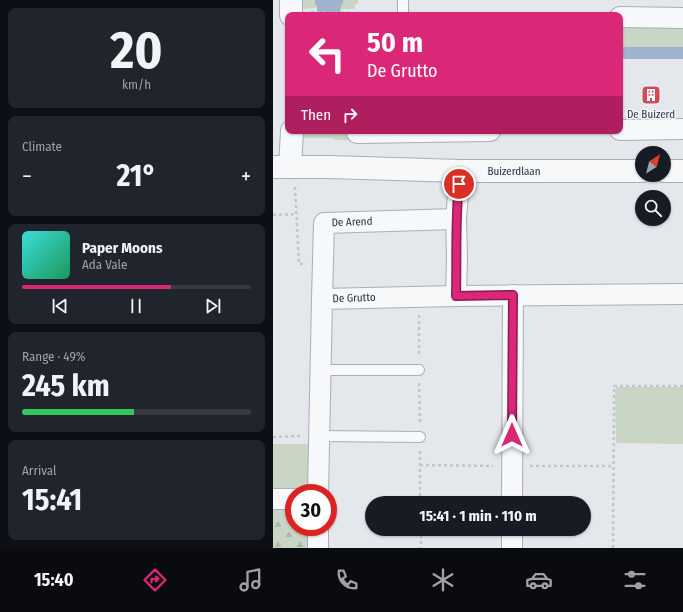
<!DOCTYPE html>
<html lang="en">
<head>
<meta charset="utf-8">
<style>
	body { margin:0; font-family:"Fira Sans Condensed",sans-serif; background:#20242c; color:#f1f3f6; height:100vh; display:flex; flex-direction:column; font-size:15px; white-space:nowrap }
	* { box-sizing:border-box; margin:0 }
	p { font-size:13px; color:#9ea1a6 }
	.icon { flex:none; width:22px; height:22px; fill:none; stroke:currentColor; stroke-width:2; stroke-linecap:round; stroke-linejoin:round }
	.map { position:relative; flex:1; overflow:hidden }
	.details { display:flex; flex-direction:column; gap:8px; padding:8px; background:#0d0f14; width:273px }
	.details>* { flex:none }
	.top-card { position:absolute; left:12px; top:12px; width:338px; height:122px; border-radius:8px; box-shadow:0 1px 3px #0004; background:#db2777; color:#fff; overflow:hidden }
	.needle { width:26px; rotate:36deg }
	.tools { position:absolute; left:362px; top:146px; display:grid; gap:8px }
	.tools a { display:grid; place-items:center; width:36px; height:36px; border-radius:50%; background:#171b24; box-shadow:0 1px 3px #0004; font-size:20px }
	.speed { position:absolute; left:12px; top:484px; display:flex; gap:8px; font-size:20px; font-weight:700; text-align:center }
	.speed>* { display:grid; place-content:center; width:52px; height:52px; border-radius:50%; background:#171b24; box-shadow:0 1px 3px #0004; line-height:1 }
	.speed .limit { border:6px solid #d22; background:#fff; color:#111 }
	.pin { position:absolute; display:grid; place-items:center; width:34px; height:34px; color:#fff; margin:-17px; border:2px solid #fff; border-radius:50%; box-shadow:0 1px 4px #0007 }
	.me { position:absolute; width:44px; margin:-22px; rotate:0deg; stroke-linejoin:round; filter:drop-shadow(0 0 3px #0008) }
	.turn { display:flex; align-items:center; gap:14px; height:84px; padding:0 16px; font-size:18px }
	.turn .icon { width:52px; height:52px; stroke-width:2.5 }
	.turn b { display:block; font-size:28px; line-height:34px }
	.then { display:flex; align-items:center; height:38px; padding:0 16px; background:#0003; gap:8px; font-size:15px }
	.big { font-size:30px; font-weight:700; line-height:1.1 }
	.details .tile { flex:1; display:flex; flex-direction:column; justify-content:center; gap:6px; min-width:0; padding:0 14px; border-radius:8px; background:#20242c }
	.details .dial { align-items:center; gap:0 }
	.dial b { font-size:52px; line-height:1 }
	.song { display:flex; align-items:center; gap:12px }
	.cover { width:48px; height:48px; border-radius:6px; background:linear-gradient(135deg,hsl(180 70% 55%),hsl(150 70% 35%)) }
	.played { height:4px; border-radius:2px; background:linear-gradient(90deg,#db2777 65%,#363941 65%) }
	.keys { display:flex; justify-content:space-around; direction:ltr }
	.heat { display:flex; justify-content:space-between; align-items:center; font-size:22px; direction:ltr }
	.charge { height:6px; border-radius:3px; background:linear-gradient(90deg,#34c759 49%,#363941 0) }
	.trip { position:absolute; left:92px; top:496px; width:226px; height:40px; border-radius:20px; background:#171b24; box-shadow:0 1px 3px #0004; font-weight:700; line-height:40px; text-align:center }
	.menu { display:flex; height:64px; justify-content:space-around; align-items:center; background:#090b0e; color:#9ea1a6 }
	.menu .icon { width:28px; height:28px }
	.menu .current { color:#db2777 }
	.menu b { font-size:18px; color:#f1f3f6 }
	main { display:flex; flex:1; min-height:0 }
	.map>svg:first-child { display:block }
</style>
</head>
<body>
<main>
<section class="details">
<div class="tile dial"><b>20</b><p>km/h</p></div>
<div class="tile"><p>Climate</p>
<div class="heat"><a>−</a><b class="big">21°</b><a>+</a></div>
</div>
<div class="tile">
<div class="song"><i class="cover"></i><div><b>Paper Moons</b><p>Ada Vale</p></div></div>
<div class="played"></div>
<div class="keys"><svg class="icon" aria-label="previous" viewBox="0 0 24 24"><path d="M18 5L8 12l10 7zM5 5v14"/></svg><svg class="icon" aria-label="pause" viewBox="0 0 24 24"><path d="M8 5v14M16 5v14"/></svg><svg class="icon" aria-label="next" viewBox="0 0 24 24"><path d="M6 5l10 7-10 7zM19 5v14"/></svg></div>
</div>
<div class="tile"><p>Range · 49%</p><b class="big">245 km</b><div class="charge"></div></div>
<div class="tile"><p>Arrival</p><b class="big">15:41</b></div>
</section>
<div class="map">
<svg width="410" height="548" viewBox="0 0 410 548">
	<defs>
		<pattern id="forest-firs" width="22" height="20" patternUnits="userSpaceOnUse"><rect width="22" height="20" fill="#c9d6c5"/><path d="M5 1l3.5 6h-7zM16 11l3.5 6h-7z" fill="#adb8ab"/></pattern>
	</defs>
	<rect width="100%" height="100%" fill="#e4e7ec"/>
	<g fill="#c9d6c5">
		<path d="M28 0H42V4L44 6V8L30 9 28 8Z"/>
		<path d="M70 0H85V4H82V9H67L68 5 70 3Z"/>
		<rect x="347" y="26" width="63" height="21"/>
		<path d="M28 131H82V140H61L60 138H29Z"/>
		<path d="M344 387H410V444L343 443 342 390Z"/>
		<path d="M0 444H42L36 490 32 493H0Z"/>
	</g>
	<path fill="url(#forest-firs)" d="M21 508V527H40V548H0V509Z"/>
	<g fill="#9fb4cc">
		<path d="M42 0H70V4L68 5 67 15H44V6L42 4Z"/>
		<rect x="347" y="47" width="63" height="12"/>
	</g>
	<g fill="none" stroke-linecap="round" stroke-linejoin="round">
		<g stroke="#a9aeb7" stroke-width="12">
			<g id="service">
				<path d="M130 0V15"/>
				<path d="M48 370H146"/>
				<path d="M46 436 147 437"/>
			</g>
		</g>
		<g stroke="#a9aeb7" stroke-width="22">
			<g id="minor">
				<path d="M347 17 410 18"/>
				<path d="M347 130 410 129"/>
				<path d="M84 133 217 131"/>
				<path d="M183 296 184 256 183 219 187 171"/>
				<path d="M49 299 51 223 183 219"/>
				<path d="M45 493 49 299 183 296 410 294"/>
				<path d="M0 499H21"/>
				<path d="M239 503 240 295"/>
				<path d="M45 527V548"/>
				<path d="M239 548V529"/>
			</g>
		</g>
		<g stroke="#a9aeb7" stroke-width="24">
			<g id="tertiary">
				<path d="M18 0V15"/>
				<path d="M0 167H56L187 171H369"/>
				<path d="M17 167 19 131"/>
				<path d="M391 171H410"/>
			</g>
		</g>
		<g stroke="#c2c5cb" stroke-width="2.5" stroke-dasharray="3 3" stroke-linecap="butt">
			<path d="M38 12 85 13"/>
			<path d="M22 187 26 264H32"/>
			<path d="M0 215 23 214"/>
			<path d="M146 315V356"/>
			<path d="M146 383 147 424"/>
			<path d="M0 437 27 436"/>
			<path d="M147 451V503"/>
			<path d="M147 465 220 466"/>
			<path d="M257 466H341"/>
			<path d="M148 529V548"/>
			<path d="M340 548 341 386H410"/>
		</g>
		<use href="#service" stroke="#f7f8fa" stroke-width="10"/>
		<use href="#minor" stroke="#f7f8fa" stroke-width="20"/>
		<use href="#tertiary" stroke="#f7f8fa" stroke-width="22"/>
	</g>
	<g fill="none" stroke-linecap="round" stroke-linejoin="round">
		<g stroke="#8e194d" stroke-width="10">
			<path id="route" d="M186 184C182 221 184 258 183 296L240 295 239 435"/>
		</g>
		<use href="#route" stroke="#db2777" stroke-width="7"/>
	</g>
	<defs>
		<g id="building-square" transform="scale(1)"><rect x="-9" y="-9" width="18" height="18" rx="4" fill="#d1495b" stroke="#f4f6f9"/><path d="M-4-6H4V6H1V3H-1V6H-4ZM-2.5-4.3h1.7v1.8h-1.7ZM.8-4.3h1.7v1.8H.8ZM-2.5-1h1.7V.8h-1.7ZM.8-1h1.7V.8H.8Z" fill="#fff"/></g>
	</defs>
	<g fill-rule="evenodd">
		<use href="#building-square" x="378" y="95"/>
	</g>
	<g text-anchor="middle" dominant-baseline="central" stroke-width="3" stroke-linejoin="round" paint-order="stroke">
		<g font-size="11" fill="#2b3445" stroke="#f4f6f9">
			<text x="378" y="114">De Buizerd</text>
		</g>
		<g font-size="11" fill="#2b3445" stroke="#f4f6f9">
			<text x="241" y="171">Buizerdlaan</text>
			<text transform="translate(79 222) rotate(-2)">De Arend</text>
			<text transform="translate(81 298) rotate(-2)">De Grutto</text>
		</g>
	</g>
</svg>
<div class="tools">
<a><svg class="needle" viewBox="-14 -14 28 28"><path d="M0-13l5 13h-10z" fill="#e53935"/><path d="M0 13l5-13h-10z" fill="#9ea1a6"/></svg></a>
<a><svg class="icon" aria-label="search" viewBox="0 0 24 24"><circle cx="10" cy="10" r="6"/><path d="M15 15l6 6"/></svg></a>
</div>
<div class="speed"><div class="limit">30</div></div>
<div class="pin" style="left:186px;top:184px;background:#d93025"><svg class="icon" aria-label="arrive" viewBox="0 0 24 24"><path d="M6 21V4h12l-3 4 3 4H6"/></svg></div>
<svg class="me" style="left:239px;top:435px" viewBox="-20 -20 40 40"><path d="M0-17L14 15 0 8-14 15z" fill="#db2777" stroke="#fff" stroke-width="4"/></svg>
<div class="trip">15:41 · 1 min · 110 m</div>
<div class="top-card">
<div class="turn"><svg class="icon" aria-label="left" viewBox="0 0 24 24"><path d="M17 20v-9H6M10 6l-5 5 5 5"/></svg><div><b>50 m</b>De Grutto</div></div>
<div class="then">Then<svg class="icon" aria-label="right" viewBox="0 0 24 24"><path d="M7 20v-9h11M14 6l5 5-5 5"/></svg></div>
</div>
</div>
</main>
<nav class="menu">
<b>15:40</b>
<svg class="icon current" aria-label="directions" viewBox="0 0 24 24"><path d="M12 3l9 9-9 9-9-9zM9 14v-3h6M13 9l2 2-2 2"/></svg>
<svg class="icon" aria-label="music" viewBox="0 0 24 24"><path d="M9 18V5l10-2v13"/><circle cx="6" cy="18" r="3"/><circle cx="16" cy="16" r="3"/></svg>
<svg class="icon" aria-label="phone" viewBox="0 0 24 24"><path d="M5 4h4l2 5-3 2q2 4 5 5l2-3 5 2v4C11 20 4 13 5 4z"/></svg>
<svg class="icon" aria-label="climate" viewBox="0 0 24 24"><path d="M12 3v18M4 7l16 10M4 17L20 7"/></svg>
<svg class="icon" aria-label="car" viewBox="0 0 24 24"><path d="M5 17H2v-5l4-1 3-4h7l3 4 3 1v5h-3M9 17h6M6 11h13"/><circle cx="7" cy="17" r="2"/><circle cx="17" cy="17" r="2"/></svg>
<svg class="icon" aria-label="filters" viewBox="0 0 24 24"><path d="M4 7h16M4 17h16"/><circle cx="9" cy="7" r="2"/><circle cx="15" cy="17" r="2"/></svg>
</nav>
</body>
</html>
